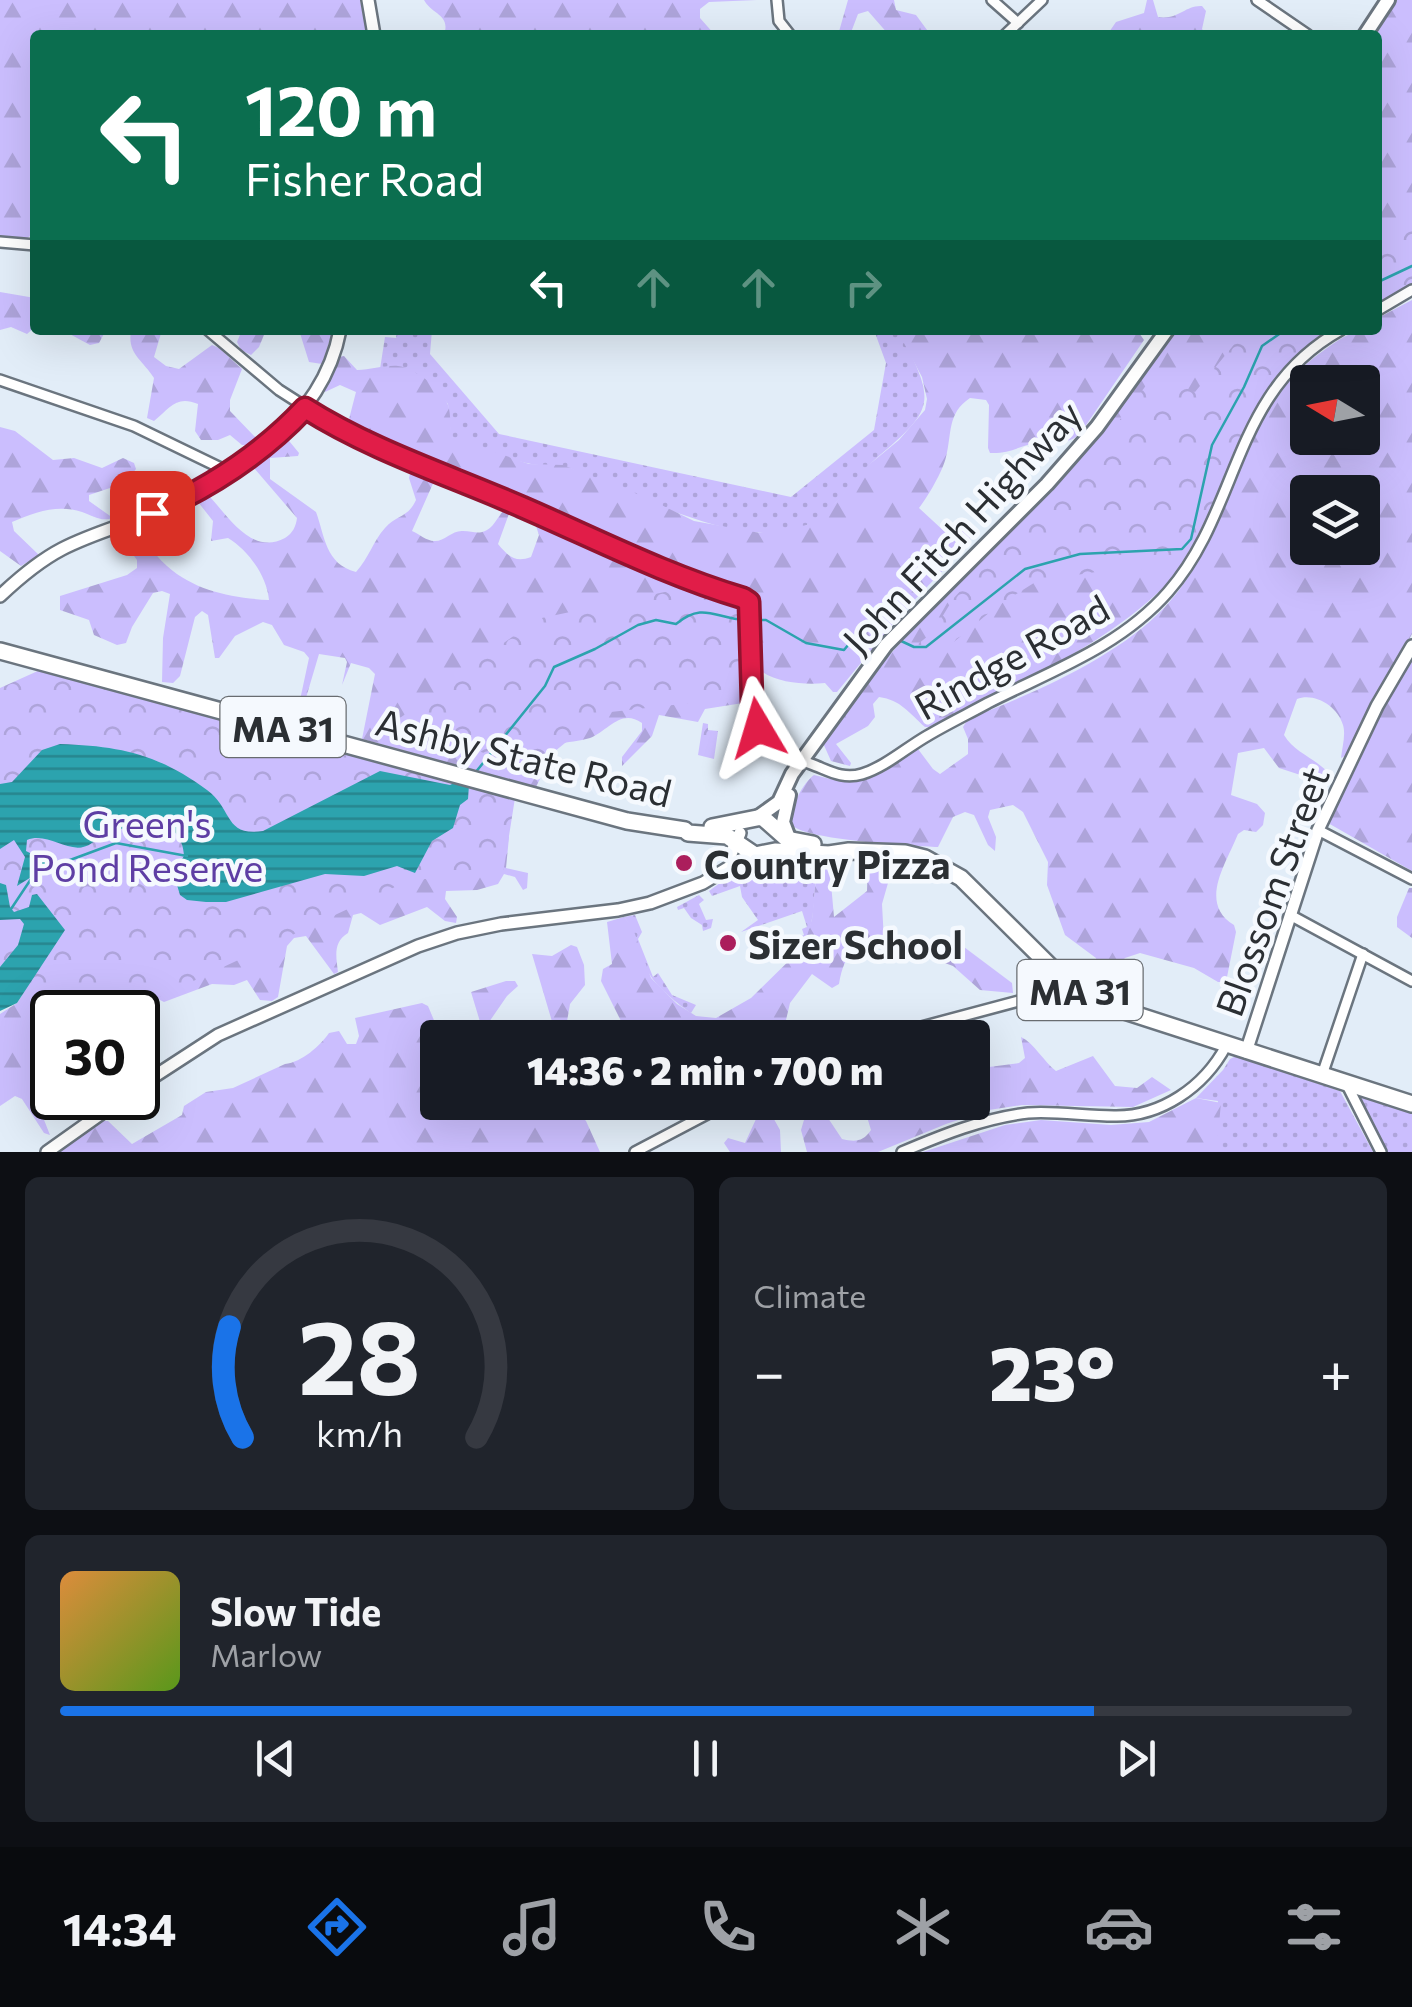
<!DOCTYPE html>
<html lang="en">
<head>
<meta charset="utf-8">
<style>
	body { margin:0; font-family:Commissioner,sans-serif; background:#20242c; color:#f1f3f6; height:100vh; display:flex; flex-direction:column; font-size:38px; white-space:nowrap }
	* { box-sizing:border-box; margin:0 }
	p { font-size:32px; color:#9ea1a6 }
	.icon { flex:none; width:55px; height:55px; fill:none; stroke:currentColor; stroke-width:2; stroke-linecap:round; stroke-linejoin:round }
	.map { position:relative; height:1152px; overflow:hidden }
	.details { display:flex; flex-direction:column; gap:25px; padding:25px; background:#0d0f14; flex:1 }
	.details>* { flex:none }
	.banner { position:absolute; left:30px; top:30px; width:1352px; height:305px; border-radius:10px; box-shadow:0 10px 40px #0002; background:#0b6e4f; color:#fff; overflow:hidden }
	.needle { width:65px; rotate:280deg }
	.buttons { position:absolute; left:1290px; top:365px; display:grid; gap:20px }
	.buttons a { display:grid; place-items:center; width:90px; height:90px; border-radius:10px; background:#171b24; box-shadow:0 10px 40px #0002; font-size:50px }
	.speed { position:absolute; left:30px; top:990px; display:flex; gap:20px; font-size:50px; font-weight:700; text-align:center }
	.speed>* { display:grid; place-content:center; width:130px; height:130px; border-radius:50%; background:#171b24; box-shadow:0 10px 40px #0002; line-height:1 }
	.speed .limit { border:5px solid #111; border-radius:15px; background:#fff; color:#111 }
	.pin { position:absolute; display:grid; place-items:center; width:85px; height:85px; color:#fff; margin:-42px; border-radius:20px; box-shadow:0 5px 15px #0006 }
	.me { position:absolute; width:110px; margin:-55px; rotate:353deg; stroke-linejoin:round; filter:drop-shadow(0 0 8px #0008) }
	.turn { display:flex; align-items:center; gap:35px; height:210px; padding:0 50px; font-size:45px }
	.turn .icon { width:130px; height:130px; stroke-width:2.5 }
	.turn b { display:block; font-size:70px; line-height:85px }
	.lanes { display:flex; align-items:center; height:95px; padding:0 50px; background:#0003; justify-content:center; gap:50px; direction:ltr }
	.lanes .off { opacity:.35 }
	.big { font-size:75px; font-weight:800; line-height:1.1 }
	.details .tile { flex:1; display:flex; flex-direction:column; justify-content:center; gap:15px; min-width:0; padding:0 35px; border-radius:15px; background:#20242c }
	.details .dial { align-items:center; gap:0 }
	.dial svg { height:260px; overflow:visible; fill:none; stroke:#363941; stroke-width:7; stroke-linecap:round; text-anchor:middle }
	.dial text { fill:#f1f3f6; stroke:none }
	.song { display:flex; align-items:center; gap:30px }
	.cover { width:120px; height:120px; border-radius:15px; background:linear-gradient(135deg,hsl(30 70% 55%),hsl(90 70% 35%)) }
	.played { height:10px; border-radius:5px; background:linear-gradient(90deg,#1a73e8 80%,#363941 80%) }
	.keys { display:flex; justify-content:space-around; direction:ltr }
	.heat { display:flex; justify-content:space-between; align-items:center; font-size:55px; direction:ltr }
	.details .tiles { flex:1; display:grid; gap:25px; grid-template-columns:1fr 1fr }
	.tile:last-child { grid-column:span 2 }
	.trip { position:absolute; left:420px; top:1020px; width:570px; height:100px; border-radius:10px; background:#171b24; box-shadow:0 10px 40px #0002; font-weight:800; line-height:100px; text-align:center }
	.tabs { display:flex; height:160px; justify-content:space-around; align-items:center; background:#090b0e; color:#9ea1a6 }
	.tabs .icon { width:70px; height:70px }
	.tabs .on { color:#1a73e8 }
	.tabs b { font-size:45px; color:#f1f3f6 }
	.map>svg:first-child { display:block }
</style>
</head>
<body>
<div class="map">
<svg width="1412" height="1152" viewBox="0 0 1412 1152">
	<defs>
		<pattern id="grass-dots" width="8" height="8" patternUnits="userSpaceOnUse" patternTransform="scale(2.5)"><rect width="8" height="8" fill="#cbbefe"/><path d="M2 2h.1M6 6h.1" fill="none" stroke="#aea4da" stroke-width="1.8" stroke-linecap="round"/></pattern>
		<pattern id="forest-firs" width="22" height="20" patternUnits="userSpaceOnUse" patternTransform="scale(2.5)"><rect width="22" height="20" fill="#cbbefe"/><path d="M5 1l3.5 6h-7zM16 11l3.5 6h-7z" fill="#aea4da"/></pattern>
		<pattern id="park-crowns" width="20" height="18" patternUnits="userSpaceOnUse" patternTransform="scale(2.5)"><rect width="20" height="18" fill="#cbbefe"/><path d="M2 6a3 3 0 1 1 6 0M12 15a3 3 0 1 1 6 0" fill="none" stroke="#aea4da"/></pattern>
		<pattern id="water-rules" width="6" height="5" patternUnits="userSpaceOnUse" patternTransform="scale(2.5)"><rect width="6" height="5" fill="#2ca3ae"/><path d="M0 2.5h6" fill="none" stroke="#26858e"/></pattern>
	</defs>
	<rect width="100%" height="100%" fill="#e2edf8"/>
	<g fill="url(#grass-dots)">
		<path d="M397 330H432L430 354 499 434 791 497 874 430 886 363 874 330H897L901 333C932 399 939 406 880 455 855 476 838 508 809 524 752 555 645 498 590 478 581 474 571 467 562 466 552 464 541 466 531 464 508 459 473 447 451 437L448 404 437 390 415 373 396 366 380 369 385 337 396 338Z"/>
		<path d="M778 858 817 861C813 893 818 930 796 956L792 944 786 941 804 935 802 929 807 927 802 911 741 932 758 920 742 897 740 886 712 896 709 891 742 867Z"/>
		<path d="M699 895 704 900 699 904 706 920 713 919 711 928 703 931 702 925 691 918 684 908 678 910 677 907Z"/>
		<path d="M635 915 642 932 638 939 653 977 658 973 672 995 696 1005 691 1013C679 1005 657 987 650 975 638 957 639 934 624 917Z"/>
		<path d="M1236 1056 1340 1091 1373 1152H1209L1218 1101 1196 1098 1223 1070 1230 1059Z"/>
		<path d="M1362 1095 1412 1109V1152H1385L1360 1104Z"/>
	</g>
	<g fill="url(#forest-firs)" fill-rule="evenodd">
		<path d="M0 0H360L367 35H35V232L25 240 0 237Z"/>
		<path d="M424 0H757L709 2 700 9V18L715 35H444C451 14 432 15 424 0Z"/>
		<path d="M848 0H894L896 10 916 15 930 34 889 35 868 11 858 14 850 35H838Z"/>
		<path d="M1147 0H1153L1158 17C1179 20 1185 5 1202 6L1206 11 1202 29 1206 35H1107L1116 22 1144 13Z"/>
		<path d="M1397 0H1412V285L1378 304V35H1374Z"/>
		<path d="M0 292 35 298V327L27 334 11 327 0 330Z"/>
		<path d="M1412 300V634L1345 756 1341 758C1342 748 1346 735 1343 725 1338 706 1314 692 1297 699L1284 735C1296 755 1320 759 1332 778L1328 784 1279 768 1264 748 1238 753 1231 795 1257 804 1265 813 1263 825 1256 832 1244 830 1238 834C1226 864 1198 903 1234 925L1236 932 1226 982H1218L1194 968 1140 953 1125 958 1105 979 1097 977 1096 958 1065 935 1047 885 1048 862 1023 812 1013 805 990 810 988 817 996 837 995 851 988 845 974 815 965 812 953 817 938 847C912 846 805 840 792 825 790 808 801 785 814 775L843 782 860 779 912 749H918L933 769 940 774 968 754V739L963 727 968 719C1032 694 1118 657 1165 607 1235 532 1235 411 1323 351 1344 336 1351 330 1378 330V318ZM1308 382H1362V438H1308ZM1308 492H1362V548H1308Z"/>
		<path d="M47 330H106L99 343 90 345 66 332Z"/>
		<path d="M131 330H162L154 357 166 366 179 369 212 345 219 348 242 369 230 400V411L257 439 252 445H242L230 435 218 440H201L195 431 198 404C176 395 170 408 154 421L147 418 154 378C142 359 127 354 131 330Z"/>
		<path d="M242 330H266L259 347 251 355 241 350 237 342Z"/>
		<path d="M299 330H333L322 364 309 362Z"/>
		<path d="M897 330H1137L1144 340 1082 431C1068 448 1056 438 1038 442 1020 446 1009 454 990 453L988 448 989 405 986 400 970 398C947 413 952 434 946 457 943 471 927 498 919 508L945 532 955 522 968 531 971 541 902 613 837 692H833L825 683C804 685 772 683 755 666L756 596 684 576 358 436 348 423 356 392 340 385 325 392 324 385 339 357 344 356 357 370C371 370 385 365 398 366 414 368 443 389 448 405 451 414 450 427 452 437L529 464 563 465 645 497 694 521 760 533 807 525 835 503 865 468 899 440 925 410 927 399 922 377Z"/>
		<path d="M1172 330H1332L1282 373 1175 576C1107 647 1016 684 929 727H925C909 713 901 700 879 697L873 704 875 717 868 726 836 744 851 763 850 766 831 761 823 743 871 674 1089 446Z"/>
		<path d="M0 427 15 431 53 460 74 458 102 468 123 458 134 463 136 469 125 483 89 495V501L113 518C100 522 94 516 82 512 58 504 35 512 12 522L14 531 39 555 21 566 0 551Z"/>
		<path d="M285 436 299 453 298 456 270 458V479L316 512C325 536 325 564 356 572 369 558 373 541 385 528 396 515 408 518 416 500L409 478 411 469 433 473 435 479 412 531C419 534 427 541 434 541 444 542 452 530 463 531 473 531 478 535 487 530 496 525 499 513 507 507L510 511 498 544C508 556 515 563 531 557L539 535 535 523 542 521 663 576 740 603 744 609 743 703 705 709 698 722 659 715 652 736 622 766V757L642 731V723C621 708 609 730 590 738 580 741 567 742 557 744L536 787 362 739 375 674 369 668 351 663 342 685 347 662 345 658 319 654 300 718 297 714 309 658 304 652 284 645 272 625 263 622 235 636 219 658H215L208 615 202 611 195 617 180 676 173 683 162 682 163 638 170 594 162 591 153 593 132 627 126 643 117 645 94 635 89 620 60 610V596L127 575 137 568V560L117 533 118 529 128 527C145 537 152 553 167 566 195 591 232 598 269 600 267 576 248 550 228 538L211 541 213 521 198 502 200 494 206 493C226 512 250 557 285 538 293 533 296 526 297 518L254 468 258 457Z"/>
		<path d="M1412 659V871L1328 823 1363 745Z"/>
		<path d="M493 832 509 837 506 868 528 873 527 888 523 890 515 877 504 874 498 884 477 890 446 891 445 899 457 917 456 923 445 921 427 907 380 925 361 913 353 915 348 933C333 942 336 956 338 972L334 974 306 936 294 938 287 946 278 997 272 1001 260 1000 247 980 234 985 212 984 164 1002 152 996 52 1012V1053L43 1063 45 1078 35 1097 50 1135 44 1133 22 1099 15 1096 0 1106V1014L17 1003 47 957Z"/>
		<path d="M818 857H824L830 872 834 917 867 891 868 861 873 857 894 862 882 904 884 941C854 950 845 950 839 984L832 988 812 974 790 1003 782 1037H772L761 1026 736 1037H629L601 981 603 969 612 964 607 922 624 917 632 926 651 978 677 1004 696 1016 716 1018 751 998 804 946 812 919Z"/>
		<path d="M1409 888H1412V938L1397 927V917Z"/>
		<path d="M956 941 1012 983 1013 993 980 990 953 966 931 958 929 950 933 945Z"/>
		<path d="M571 945 577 947 584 965 585 985 570 1004 565 1033 560 1037 556 1035 532 954 552 956Z"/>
		<path d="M506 981H515L518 986 507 996 487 1025H481L471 992Z"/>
		<path d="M422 1003 428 1006 441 1037 438 1038V1102L569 1103 586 1121 600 1152H57L104 1121H108L132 1144 182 1115 184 1106 206 1092 233 1088 285 1064C302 1062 320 1046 329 1033L339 1031 347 1044H356L359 1036 355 1018Z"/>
		<path d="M1021 1037C1034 1043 1044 1062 1056 1071L1093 1056 1115 1086 1137 1088 1152 1077 1171 1090 1133 1107 1022 1105 989 1110 946 1124 878 1152H807L801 1130 809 1103H818L842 1139C855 1142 863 1142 871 1130L867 1117 837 1103 972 1102 973 1038 989 1067 1019 1063 1025 1058Z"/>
		<path d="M1196 1098 1221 1103 1217 1145 1209 1152H923L1005 1125 1041 1120 1111 1125 1149 1122Z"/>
		<path d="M753 1103H765L780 1130 781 1152H730L724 1143 728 1138 745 1143 756 1119Z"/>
	</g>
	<g fill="url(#park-crowns)">
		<path d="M1412 213V288L1378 311V236Z"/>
		<path d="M1246 330H1349L1278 379 1176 586 1135 566 1037 581 996 607 944 650 921 658 898 660 933 632 953 599 980 569 1032 525 1094 463 1106 438 1154 375 1195 392Z"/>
		<path d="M704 589 744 616 747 656 744 697 602 713 533 769 393 723 537 619 674 590Z"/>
		<path d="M42 665 515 798 503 874 410 880 127 1012H52V1019L0 975V688L40 670Z"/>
		<path d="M703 723 708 724V730L718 731 714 759 698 755Z"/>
	</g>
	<g fill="url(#water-rules)">
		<path d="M60 744C120 746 158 754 207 790 233 809 224 837 263 831L380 771 450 785 456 782 469 785 468 799 460 805 453 828 432 841 415 873 397 866 364 876 325 874 226 902H206L187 900 180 895 177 885 180 871 177 867 184 856C183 827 155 813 134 832L111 826C105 831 99 838 92 843 71 858 50 831 27 840L26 851 52 864 17 886 25 857 14 840 0 849V784L12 782 42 750Z"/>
		<path d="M0 883 6 885 10 907 14 912 29 907 32 895 37 894 65 930 17 1003 0 1011V967L18 945 24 924 20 919 0 920Z"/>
	</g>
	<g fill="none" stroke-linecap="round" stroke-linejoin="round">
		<g stroke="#2ca3ae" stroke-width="2.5">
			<path d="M1378 282 1412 266"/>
			<path d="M754 620H766L806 643 844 650 867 622 888 633"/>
			<path d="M899 640 914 647H926L1025 569 1080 554 1182 549 1191 539 1212 445 1244 387 1262 346 1285 330"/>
			<path d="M475 773 545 686 554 667 595 649 638 625 656 620 676 624C704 601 715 619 746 620"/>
			<path d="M11 909 35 873 116 843 187 856"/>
		</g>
		<g stroke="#6b757f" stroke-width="14">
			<g id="minor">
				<path d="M777 0 779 21 790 35"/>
				<path d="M992 0 1018 23"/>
				<path d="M1257 0 1308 35"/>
				<path d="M1005 35 1042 0"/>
				<path d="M0 242 35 245"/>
				<path d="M1378 310 1412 290"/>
				<path d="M208 330 279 390 343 431 519 505 666 573 743 598 749 602 750 612C752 680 733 738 811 764 828 770 842 780 862 774 885 767 906 748 927 736 947 724 968 714 988 703 1051 671 1120 647 1168 592 1241 509 1231 391 1341 330"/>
				<path d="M0 380 134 426 229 472"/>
				<path d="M1318 830 1412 879"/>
				<path d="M1290 915 1412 981"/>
				<path d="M880 1038 1075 986"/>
				<path d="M1322 1075 1363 954"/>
				<path d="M1346 1083 1381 1152"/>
				<path d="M635 1152 730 1102"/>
				<path d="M902 1152C942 1135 984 1118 1028 1113 1057 1111 1085 1116 1114 1116 1161 1117 1204 1087 1226 1046"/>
			</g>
		</g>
		<g stroke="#6b757f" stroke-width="16">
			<g id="tertiary">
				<path d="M368 0 374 35"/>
				<path d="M0 596C19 578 39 561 62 549 87 536 114 528 141 518 225 485 322 426 340 330"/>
				<path d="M731 854 740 833"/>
				<path d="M1246 1052 1318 830 1377 706 1412 646"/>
				<path d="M138 1087 218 1035 418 946 457 933 501 924 618 910 650 903 703 883 741 860 755 855"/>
				<path d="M47 1152 123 1098"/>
			</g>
		</g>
		<g stroke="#6b757f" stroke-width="18">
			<g id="secondary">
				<path d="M1365 35 1388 0"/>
				<path d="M758 817 779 802 792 774 886 645 1047 484 1097 427 1167 330"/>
				<path d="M789 838 783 822 789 795"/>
			</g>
		</g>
		<g stroke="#6b757f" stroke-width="20">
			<g id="primary">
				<path d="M0 651 627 821 685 830 688 833 727 836 755 855 775 851 829 854 849 851 905 853 925 858 961 878 1055 971 1109 1006 1412 1104"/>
				<path d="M712 827 762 817 787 839 813 844"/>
			</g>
		</g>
		<use href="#minor" stroke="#fff" stroke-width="9"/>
		<use href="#tertiary" stroke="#fff" stroke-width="11"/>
		<use href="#secondary" stroke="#fff" stroke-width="12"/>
		<use href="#primary" stroke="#fff" stroke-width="15"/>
	</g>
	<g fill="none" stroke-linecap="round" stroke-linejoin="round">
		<g stroke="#92132f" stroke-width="25">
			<path id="route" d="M152 513C209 488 262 454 305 408 373 451 449 475 522 507 596 539 666 575 743 598L749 602 752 701 758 728"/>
		</g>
		<use href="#route" stroke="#e11d48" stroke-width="18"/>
	</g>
	<g fill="#ab1e5c" stroke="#f5f9fe" stroke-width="4">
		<circle cx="684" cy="863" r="10"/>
		<circle cx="728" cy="943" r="10"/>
	</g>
	<g text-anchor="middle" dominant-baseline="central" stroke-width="9" stroke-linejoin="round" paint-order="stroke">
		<g fill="#f5f9fe" stroke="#686c70" stroke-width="2.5">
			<rect x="220.5" y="697" width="125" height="60" rx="8"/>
			<rect x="1017.5" y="960" width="125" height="60" rx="8"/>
		</g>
		<g font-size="35" font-weight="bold" fill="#2b2f33">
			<text x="283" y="727">MA 31</text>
			<text x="1080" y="990">MA 31</text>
		</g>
		<g font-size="38" fill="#2b2f33" stroke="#f5f9fe">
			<text transform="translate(961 526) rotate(-47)">John Fitch Highway</text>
			<text transform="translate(1011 656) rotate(-29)">Rindge Road</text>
			<text transform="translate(524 756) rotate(14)">Ashby State Road</text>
			<text transform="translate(1271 891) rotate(-70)">Blossom Street</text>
		</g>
		<g font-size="38" fill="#5e3ea4" stroke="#f5f9fe">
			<text x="147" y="822">Green's<tspan x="147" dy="44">Pond Reserve</tspan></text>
		</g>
		<g font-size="38" font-weight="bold" fill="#2b2f33" stroke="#f5f9fe" text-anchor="start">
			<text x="704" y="863">Country Pizza</text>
			<text x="748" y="943">Sizer School</text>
		</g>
	</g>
</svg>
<div class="buttons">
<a><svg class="needle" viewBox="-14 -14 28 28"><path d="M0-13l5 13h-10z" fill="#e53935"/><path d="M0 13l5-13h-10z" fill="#9ea1a6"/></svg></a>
<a><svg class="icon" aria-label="layers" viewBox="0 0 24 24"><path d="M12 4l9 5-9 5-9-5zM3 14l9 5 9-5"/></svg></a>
</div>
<div class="speed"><div class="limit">30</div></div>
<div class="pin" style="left:152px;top:513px;background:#d93025"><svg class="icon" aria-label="arrive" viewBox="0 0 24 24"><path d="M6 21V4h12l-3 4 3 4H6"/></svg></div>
<svg class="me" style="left:758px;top:728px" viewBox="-20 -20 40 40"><path d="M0-17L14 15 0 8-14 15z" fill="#e11d48" stroke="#fff" stroke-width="4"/></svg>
<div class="trip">14:36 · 2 min · 700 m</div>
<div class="banner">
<div class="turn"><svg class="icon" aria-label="left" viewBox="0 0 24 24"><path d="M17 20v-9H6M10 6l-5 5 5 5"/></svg><div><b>120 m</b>Fisher Road</div></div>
<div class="lanes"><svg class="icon" aria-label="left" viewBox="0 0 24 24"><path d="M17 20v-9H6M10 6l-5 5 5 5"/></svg><svg class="icon off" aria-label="ahead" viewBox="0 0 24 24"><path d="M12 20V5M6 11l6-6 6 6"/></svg><svg class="icon off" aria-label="ahead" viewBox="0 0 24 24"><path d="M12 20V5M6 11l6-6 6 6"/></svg><svg class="icon off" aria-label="right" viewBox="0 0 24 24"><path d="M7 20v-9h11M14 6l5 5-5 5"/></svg></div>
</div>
</div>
<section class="details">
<div class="tiles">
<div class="tile dial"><svg viewBox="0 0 100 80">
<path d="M14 69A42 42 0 1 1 86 69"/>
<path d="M14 69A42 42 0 0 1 10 35" stroke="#1a73e8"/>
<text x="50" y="56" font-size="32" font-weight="700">28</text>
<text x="50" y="72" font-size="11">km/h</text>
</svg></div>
<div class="tile"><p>Climate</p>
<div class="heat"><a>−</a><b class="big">23°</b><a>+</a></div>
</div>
<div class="tile">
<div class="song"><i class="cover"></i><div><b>Slow Tide</b><p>Marlow</p></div></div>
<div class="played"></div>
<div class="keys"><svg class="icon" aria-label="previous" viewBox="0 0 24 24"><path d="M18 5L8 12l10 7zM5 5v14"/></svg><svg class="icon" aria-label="pause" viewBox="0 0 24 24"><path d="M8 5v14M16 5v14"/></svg><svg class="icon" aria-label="next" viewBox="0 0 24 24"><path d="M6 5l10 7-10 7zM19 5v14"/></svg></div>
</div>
</div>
</section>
<nav class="tabs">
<b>14:34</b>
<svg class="icon on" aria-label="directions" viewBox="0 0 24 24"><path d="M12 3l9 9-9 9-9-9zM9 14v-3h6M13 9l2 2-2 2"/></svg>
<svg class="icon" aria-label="music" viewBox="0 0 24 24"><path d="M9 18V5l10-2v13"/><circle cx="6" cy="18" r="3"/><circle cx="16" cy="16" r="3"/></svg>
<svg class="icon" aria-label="phone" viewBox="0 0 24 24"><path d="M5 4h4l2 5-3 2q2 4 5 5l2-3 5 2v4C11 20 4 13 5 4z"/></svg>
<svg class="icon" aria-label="climate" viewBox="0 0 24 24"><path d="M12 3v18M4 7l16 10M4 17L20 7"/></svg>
<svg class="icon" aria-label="car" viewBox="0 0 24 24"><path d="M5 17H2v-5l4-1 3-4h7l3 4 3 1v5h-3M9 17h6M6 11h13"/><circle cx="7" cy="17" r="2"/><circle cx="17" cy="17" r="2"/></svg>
<svg class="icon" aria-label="filters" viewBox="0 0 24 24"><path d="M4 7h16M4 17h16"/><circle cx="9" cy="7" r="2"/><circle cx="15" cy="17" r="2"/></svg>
</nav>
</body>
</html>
